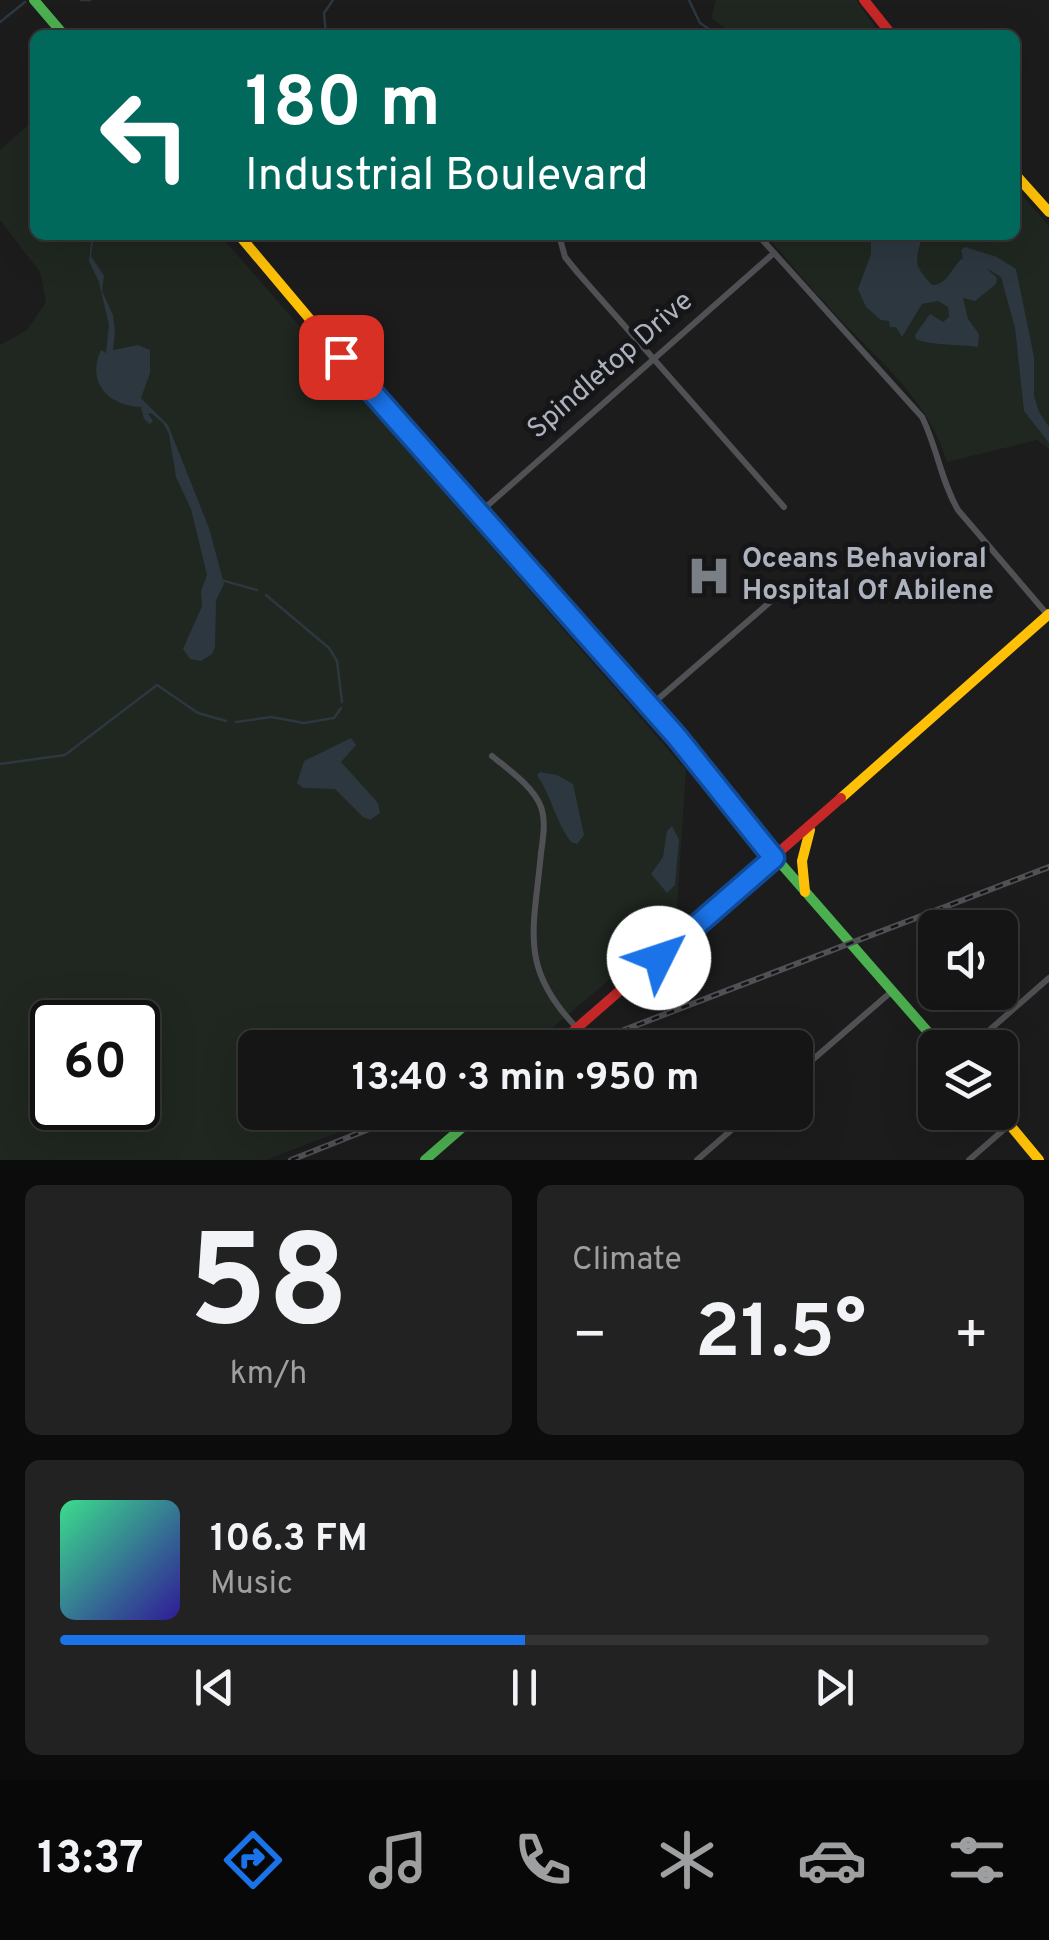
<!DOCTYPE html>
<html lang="en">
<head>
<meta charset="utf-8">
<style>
	body { margin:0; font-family:Overpass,sans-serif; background:#222; color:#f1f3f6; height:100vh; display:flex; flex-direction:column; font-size:38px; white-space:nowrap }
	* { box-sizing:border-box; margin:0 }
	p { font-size:32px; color:#9d9fa0 }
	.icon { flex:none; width:55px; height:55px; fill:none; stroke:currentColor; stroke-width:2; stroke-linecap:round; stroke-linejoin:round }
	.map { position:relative; height:1160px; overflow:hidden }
	.drawer { display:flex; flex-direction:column; gap:25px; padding:25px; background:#0c0c0c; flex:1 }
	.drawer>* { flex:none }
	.guide { position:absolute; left:30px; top:30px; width:990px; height:210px; border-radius:15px; box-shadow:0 10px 40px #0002,0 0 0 2px #343434; background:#00695c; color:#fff; overflow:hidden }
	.tools { position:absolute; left:918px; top:910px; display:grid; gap:20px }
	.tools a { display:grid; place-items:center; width:100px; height:100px; border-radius:15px; background:#151515; box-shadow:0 10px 40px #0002,0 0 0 2px #343434; font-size:50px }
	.speed { position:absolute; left:30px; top:1000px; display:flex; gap:20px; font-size:50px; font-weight:700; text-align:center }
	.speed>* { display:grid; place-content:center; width:130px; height:130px; border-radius:50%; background:#151515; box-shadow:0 10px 40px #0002,0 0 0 2px #343434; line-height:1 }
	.speed .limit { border:5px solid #111; border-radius:15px; background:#fff; color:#111 }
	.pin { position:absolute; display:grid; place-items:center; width:85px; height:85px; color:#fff; margin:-42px; border-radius:20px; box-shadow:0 5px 15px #0006 }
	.me { position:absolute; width:110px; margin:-55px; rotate:49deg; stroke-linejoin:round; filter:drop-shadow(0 0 8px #0008) }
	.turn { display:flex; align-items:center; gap:35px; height:210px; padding:0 50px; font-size:45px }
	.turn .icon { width:130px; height:130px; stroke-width:2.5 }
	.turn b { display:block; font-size:70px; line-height:85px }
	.big { font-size:75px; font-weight:700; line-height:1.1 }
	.drawer .card { flex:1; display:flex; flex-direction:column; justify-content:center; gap:15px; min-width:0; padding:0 35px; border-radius:15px; background:#222 }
	.drawer .dial { align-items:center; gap:0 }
	.dial b { font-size:130px; line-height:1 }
	.song { display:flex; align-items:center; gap:30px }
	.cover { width:120px; height:120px; border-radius:15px; background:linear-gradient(135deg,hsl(150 70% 55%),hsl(250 70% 35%)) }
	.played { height:10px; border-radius:5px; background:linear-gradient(90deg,#1a73e8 50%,#343434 50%) }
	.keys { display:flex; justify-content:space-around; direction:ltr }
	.heat { display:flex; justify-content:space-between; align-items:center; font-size:55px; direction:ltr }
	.drawer .tiles { flex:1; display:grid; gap:25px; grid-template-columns:1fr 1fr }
	.card:last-child { grid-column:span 2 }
	.trip { position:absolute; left:238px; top:1030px; width:575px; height:100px; border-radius:15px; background:#151515; box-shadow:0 10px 40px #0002,0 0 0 2px #343434; font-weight:700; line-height:100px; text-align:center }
	.menu { display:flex; height:160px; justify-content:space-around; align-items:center; background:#080808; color:#9d9fa0 }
	.menu .icon { width:70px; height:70px }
	.menu .active { color:#1a73e8 }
	.menu b { font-size:45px; color:#f1f3f6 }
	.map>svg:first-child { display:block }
</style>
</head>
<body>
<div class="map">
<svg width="1049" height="1160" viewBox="0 0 1049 1160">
	<rect width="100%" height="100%" fill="#1c1c1c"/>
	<g fill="#1f2720" fill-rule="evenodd">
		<path d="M716 0H856L881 35H735L711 18Z"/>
		<path d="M35 119V235H220L686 770 676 923 530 1047 255 1048V1112L388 1113 266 1160H0V345L27 330 46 302 40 272 0 220V150ZM52 1022H138V1108H52Z"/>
		<path d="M1015 187 1049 226V449L1037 440 947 462C928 396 871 355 827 305 806 283 786 258 766 235H1015Z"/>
	</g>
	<g fill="#2d373f">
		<path d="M92 235H94L91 256 104 276 102 291 113 315 115 331 113 350 138 345 150 350V373L141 398 168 425 209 528 224 584 216 600 215 647 212 654 201 661 190 659 183 649 202 606 201 591 207 575 191 509 176 477 169 434 163 423 151 413 148 414 153 421 150 424 144 419 141 407C108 406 86 382 101 350L106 353 109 325 99 282 89 261Z"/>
		<path d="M871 235H922C916 262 912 264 932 285 948 285 951 267 963 258L961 250 965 247 997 257 1016 269 1034 357V396L1039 412 1049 427V443L1024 411 1015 328 1001 277 986 268 997 278 996 284 975 301 963 298 968 319 979 334 978 347C961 344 931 346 916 339L915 335 930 314 943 322 949 317 948 307 938 301 922 304 902 337 896 327H890L889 321 881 320 866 307 858 289 871 254Z"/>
		<path d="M351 738 356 745 341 762 378 803 380 813 370 820 363 817 335 789 303 788 297 783 304 761Z"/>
		<path d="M540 772 557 775 573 784 584 835 577 844 571 842C555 821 552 797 537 775Z"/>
		<path d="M672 826 679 840 675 885 667 893 651 874 663 857 667 831Z"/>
	</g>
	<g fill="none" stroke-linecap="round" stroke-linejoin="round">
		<g stroke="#2d373f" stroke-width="2.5">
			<path d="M81 0H90"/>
			<path d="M689 0 700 23 718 35"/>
			<path d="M0 22 25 2"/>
			<path d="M326 35 324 13 333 0"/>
			<path d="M345 35H374"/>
			<path d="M221 580 257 590"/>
			<path d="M266 595 329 648 337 661 342 702"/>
			<path d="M236 722 271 717 304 723 334 718 341 708"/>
			<path d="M0 764 65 755 157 685 198 713 226 721"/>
		</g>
		<g stroke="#505155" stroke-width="6">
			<path d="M559 235 565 257 578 273 784 507"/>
			<path d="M758 235 922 417C937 447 941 481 958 510L1047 614"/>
			<path d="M479 513 774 253"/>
			<path d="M650 706 770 602"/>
			<path d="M492 756C509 770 533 786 541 807 546 821 543 839 541 853 534 930 518 967 577 1028"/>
			<path d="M969 1048 1049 978"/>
			<path d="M795 1075 891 992"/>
			<path d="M697 1160 752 1112"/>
			<path d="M969 1160 1009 1125"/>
		</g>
		<g stroke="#4caf50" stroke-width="10">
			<path d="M34 0 64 35"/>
			<path d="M755 834 942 1048"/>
			<path d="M425 1160 480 1112"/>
		</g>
		<g stroke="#ffc107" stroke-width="10">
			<path d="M1015 174 1049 212"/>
			<path d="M239 235 377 399 677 737 755 834"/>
			<path d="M841 798 1049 614"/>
			<path d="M805 892 802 861 810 830"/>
			<path d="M999 1112 1039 1160"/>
		</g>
		<g stroke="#c62828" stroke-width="10">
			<path d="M864 0 892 35"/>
			<path d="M554 1048 841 798"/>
		</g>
		<g stroke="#505154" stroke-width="6">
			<g id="rail">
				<path d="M577 1048 1049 867"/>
				<path d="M291 1160 412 1112"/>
			</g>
		</g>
		<use href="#rail" stroke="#161619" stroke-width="2.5" stroke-dasharray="8" stroke-linecap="butt"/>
	</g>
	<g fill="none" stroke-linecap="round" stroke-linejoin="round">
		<g stroke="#114b97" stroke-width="25">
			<path id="route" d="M341 357 677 737 774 858 659 958"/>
		</g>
		<use href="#route" stroke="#1a73e8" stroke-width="18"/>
	</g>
	<defs>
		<g id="hospital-bare" transform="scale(3.45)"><path d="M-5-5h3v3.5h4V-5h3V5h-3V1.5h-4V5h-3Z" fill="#7a7e85" stroke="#161619" stroke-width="2.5" paint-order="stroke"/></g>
	</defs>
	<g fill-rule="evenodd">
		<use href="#hospital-bare" x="709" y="576"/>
	</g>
	<g text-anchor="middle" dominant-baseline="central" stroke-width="10" stroke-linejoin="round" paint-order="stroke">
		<g font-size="28" fill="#acb2be" stroke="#161619">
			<text transform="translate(611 366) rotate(-41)">Spindletop Drive</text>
		</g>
		<g font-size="28" font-weight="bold" fill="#acb2be" stroke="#161619" text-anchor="start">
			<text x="742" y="560">Oceans Behavioral<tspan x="742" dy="32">Hospital Of Abilene</tspan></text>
		</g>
	</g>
</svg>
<div class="tools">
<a><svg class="icon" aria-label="sound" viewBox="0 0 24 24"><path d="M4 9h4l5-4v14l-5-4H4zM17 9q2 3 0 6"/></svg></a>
<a><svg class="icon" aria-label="layers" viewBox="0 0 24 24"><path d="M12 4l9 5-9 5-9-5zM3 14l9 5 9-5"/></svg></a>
</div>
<div class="speed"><div class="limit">60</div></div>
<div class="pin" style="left:341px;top:357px;background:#d93025"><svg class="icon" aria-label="arrive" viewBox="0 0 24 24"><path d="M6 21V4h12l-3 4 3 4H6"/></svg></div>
<svg class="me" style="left:659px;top:958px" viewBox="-20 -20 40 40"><circle r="19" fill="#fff"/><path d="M0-13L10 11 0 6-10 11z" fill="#1a73e8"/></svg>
<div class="trip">13:40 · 3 min · 950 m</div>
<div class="guide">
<div class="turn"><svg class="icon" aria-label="left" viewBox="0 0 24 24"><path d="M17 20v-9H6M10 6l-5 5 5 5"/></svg><div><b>180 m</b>Industrial Boulevard</div></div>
</div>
</div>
<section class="drawer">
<div class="tiles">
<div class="card dial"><b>58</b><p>km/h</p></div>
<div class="card"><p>Climate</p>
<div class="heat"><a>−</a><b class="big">21.5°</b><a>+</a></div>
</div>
<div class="card">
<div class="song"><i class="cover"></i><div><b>106.3 FM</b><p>Music</p></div></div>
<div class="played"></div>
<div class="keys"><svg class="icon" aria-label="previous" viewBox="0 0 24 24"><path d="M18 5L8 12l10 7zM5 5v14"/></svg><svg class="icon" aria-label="pause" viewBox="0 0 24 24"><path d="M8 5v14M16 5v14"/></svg><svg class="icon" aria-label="next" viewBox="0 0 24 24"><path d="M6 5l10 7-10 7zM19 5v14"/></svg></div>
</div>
</div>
</section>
<nav class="menu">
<b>13:37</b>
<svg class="icon active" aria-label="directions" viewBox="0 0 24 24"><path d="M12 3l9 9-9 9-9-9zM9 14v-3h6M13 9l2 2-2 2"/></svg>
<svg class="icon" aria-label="music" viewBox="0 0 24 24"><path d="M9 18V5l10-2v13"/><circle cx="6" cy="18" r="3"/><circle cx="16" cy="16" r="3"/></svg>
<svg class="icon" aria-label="phone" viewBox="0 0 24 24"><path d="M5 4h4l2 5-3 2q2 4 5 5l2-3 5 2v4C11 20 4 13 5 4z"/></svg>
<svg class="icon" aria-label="climate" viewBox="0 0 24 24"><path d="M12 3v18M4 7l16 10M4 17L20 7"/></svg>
<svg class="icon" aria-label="car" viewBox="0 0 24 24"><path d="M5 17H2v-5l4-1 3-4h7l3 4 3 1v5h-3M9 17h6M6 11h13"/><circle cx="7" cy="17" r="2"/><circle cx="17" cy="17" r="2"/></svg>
<svg class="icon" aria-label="filters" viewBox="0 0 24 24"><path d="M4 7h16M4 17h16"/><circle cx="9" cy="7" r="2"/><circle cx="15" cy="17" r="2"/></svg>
</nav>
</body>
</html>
